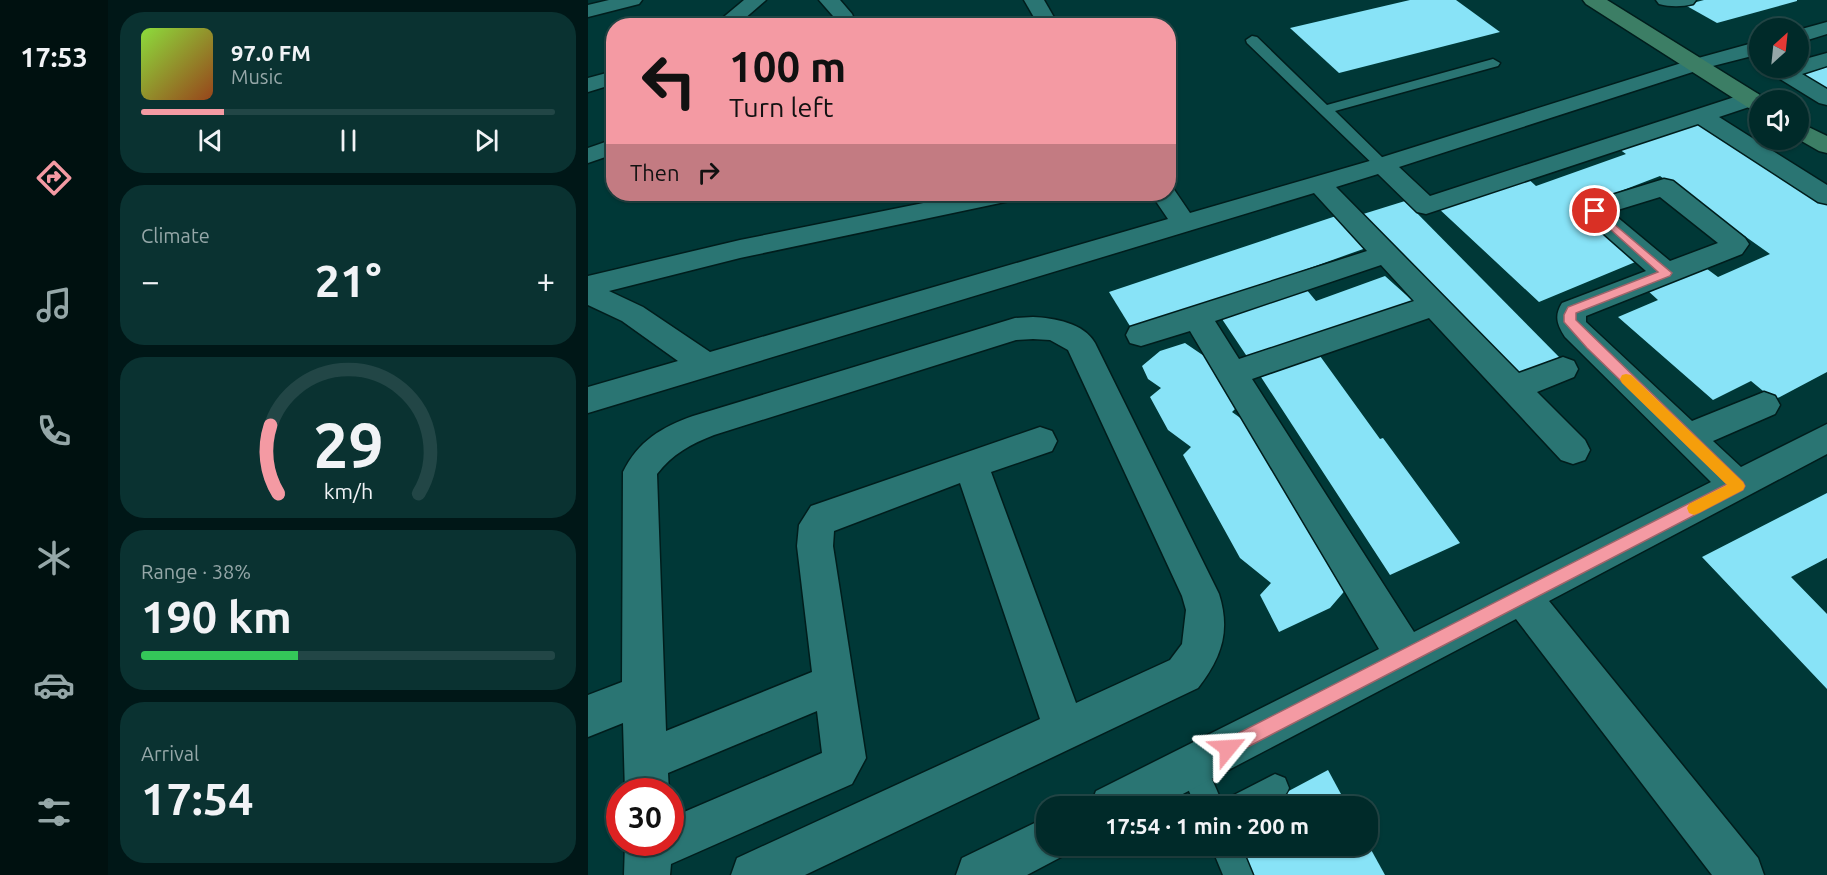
<!DOCTYPE html>
<html lang="en">
<head>
<meta charset="utf-8">
<style>
	body { margin:0; font-family:Ubuntu,sans-serif; background:#0a3231; color:#f1f3f6; height:100vh; display:flex; flex-direction:column; font-size:22px; white-space:nowrap }
	* { box-sizing:border-box; margin:0 }
	p { font-size:20px; color:#95a7a8 }
	.icon { flex:none; width:33px; height:33px; fill:none; stroke:currentColor; stroke-width:2; stroke-linecap:round; stroke-linejoin:round }
	.map { position:relative; flex:1; overflow:hidden }
	.side { display:flex; flex-direction:column; gap:12px; padding:12px; background:#001717; width:480px }
	.side>* { flex:none }
	.hud { position:absolute; left:18px; top:18px; width:570px; height:183px; border-radius:24px; box-shadow:0 2px 4px #0004,0 0 0 2px #224646; background:#f49aa3; color:#111; overflow:hidden }
	.needle { width:39px; rotate:27deg }
	.controls { position:absolute; left:1161px; top:18px; display:grid; gap:12px }
	.controls a { display:grid; place-items:center; width:60px; height:60px; border-radius:50%; background:#002a29; box-shadow:0 2px 4px #0004,0 0 0 2px #224646; font-size:30px }
	.speed { position:absolute; left:18px; top:778px; display:flex; gap:12px; font-size:30px; font-weight:700; text-align:center }
	.speed>* { display:grid; place-content:center; width:78px; height:78px; border-radius:50%; background:#002a29; box-shadow:0 2px 4px #0004,0 0 0 2px #224646; line-height:1 }
	.speed .limit { border:9px solid #d22; background:#fff; color:#111 }
	.pin { position:absolute; display:grid; place-items:center; width:51px; height:51px; color:#fff; margin:-26px; border:3px solid #fff; border-radius:50%; box-shadow:0 2px 6px #0007 }
	.me { position:absolute; width:66px; margin:-33px; rotate:63deg; stroke-linejoin:round; filter:drop-shadow(0 0 4px #0008) }
	.turn { display:flex; align-items:center; gap:21px; height:126px; padding:0 24px; font-size:27px }
	.turn .icon { width:78px; height:78px; stroke-width:2.5 }
	.turn b { display:block; font-size:42px; line-height:51px }
	.then { display:flex; align-items:center; height:57px; padding:0 24px; background:#0003; gap:12px; font-size:22px }
	.big { font-size:45px; font-weight:700; line-height:1.1 }
	.side .tile { flex:1; display:flex; flex-direction:column; justify-content:center; gap:9px; min-width:0; padding:0 21px; border-radius:24px; background:#0a3231 }
	.side .dial { align-items:center; gap:0 }
	.dial svg { height:156px; overflow:visible; fill:none; stroke:#224646; stroke-width:7; stroke-linecap:round; text-anchor:middle }
	.dial text { fill:#f1f3f6; stroke:none }
	.song { display:flex; align-items:center; gap:18px }
	.cover { width:72px; height:72px; border-radius:9px; background:linear-gradient(135deg,hsl(90 70% 55%),hsl(20 70% 35%)) }
	.played { height:6px; border-radius:3px; background:linear-gradient(90deg,#f49aa3 20%,#224646 20%) }
	.keys { display:flex; justify-content:space-around; direction:ltr }
	.heat { display:flex; justify-content:space-between; align-items:center; font-size:33px; direction:ltr }
	.charge { height:9px; border-radius:4px; background:linear-gradient(90deg,#34c759 38%,#224646 0) }
	.trip { position:absolute; left:448px; top:796px; width:342px; height:60px; border-radius:24px; background:#002a29; box-shadow:0 2px 4px #0004,0 0 0 2px #224646; font-weight:700; line-height:60px; text-align:center }
	main { display:flex; flex:1; min-height:0 }
	.dock { display:flex; flex-direction:column; width:108px; justify-content:space-around; align-items:center; background:#001110; color:#95a7a8 }
	.dock .icon { width:42px; height:42px }
	.dock .selected { color:#f49aa3 }
	.dock b { font-size:27px; color:#f1f3f6 }
	.map>svg:first-child { display:block }
</style>
</head>
<body>
<main>
<nav class="dock">
<b>17:53</b>
<svg class="icon selected" aria-label="directions" viewBox="0 0 24 24"><path d="M12 3l9 9-9 9-9-9zM9 14v-3h6M13 9l2 2-2 2"/></svg>
<svg class="icon" aria-label="music" viewBox="0 0 24 24"><path d="M9 18V5l10-2v13"/><circle cx="6" cy="18" r="3"/><circle cx="16" cy="16" r="3"/></svg>
<svg class="icon" aria-label="phone" viewBox="0 0 24 24"><path d="M5 4h4l2 5-3 2q2 4 5 5l2-3 5 2v4C11 20 4 13 5 4z"/></svg>
<svg class="icon" aria-label="climate" viewBox="0 0 24 24"><path d="M12 3v18M4 7l16 10M4 17L20 7"/></svg>
<svg class="icon" aria-label="car" viewBox="0 0 24 24"><path d="M5 17H2v-5l4-1 3-4h7l3 4 3 1v5h-3M9 17h6M6 11h13"/><circle cx="7" cy="17" r="2"/><circle cx="17" cy="17" r="2"/></svg>
<svg class="icon" aria-label="filters" viewBox="0 0 24 24"><path d="M4 7h16M4 17h16"/><circle cx="9" cy="7" r="2"/><circle cx="15" cy="17" r="2"/></svg>
</nav>
<section class="side">
<div class="tile">
<div class="song"><i class="cover"></i><div><b>97.0 FM</b><p>Music</p></div></div>
<div class="played"></div>
<div class="keys"><svg class="icon" aria-label="previous" viewBox="0 0 24 24"><path d="M18 5L8 12l10 7zM5 5v14"/></svg><svg class="icon" aria-label="pause" viewBox="0 0 24 24"><path d="M8 5v14M16 5v14"/></svg><svg class="icon" aria-label="next" viewBox="0 0 24 24"><path d="M6 5l10 7-10 7zM19 5v14"/></svg></div>
</div>
<div class="tile"><p>Climate</p>
<div class="heat"><a>−</a><b class="big">21°</b><a>+</a></div>
</div>
<div class="tile dial"><svg viewBox="0 0 100 80">
<path d="M14 69A42 42 0 1 1 86 69"/>
<path d="M14 69A42 42 0 0 1 10 34" stroke="#f49aa3"/>
<text x="50" y="56" font-size="32" font-weight="700">29</text>
<text x="50" y="72" font-size="11">km/h</text>
</svg></div>
<div class="tile"><p>Range · 38%</p><b class="big">190 km</b><div class="charge"></div></div>
<div class="tile"><p>Arrival</p><b class="big">17:54</b></div>
</section>
<div class="map">
<svg width="1239" height="875" viewBox="0 0 1239 875">
	<rect width="100%" height="100%" fill="#003837"/>
	<g fill="#88e3f7">
		<path d="M822 0H868L912 32 751 73 702 28Z"/>
		<path d="M1116 0H1209V1L1129 23 1097 5Z"/>
		<path d="M1239 67V93L1209 76Z"/>
		<path d="M1108 121 1239 205V372L1186 400 1163 381 1125 400 1030 317 1070 300 1059 290 1115 266 1130 277 1182 254 1072 176 991 207 1057 258 951 302 849 207 937 176 948 186 1038 154 1031 149Z"/>
		<path d="M817 201 976 362 926 383 772 215Z"/>
		<path d="M748 216 778 248 545 331 521 292Z"/>
		<path d="M797 276 827 303 662 361 634 319 718 289 728 301Z"/>
		<path d="M597 343 619 358 649 407 644 412 658 422 760 587 742 608 691 632 672 595 683 583 652 558 595 455 603 447 580 430 562 397 573 388 560 379 554 366 572 351Z"/>
		<path d="M732 356 792 439 795 438 872 543 802 575 673 377Z"/>
		<path d="M1239 493V558L1203 577 1239 614V689L1114 557Z"/>
		<path d="M740 770 760 807H671Z"/>
		<path d="M648 846H781L797 875H661Z"/>
	</g>
	<g fill="none" stroke-linecap="round" stroke-linejoin="round">
		<g stroke="#001d1c" stroke-width="3">
			<g id="lane">
				<path d="M664 36 669 37 739 105 905 59 912 63 910 66 747 111 799 162 802 165 794 170 789 168 659 43 658 40Z"/>
				<path d="M604 752 614 756 636 807H608L590 766 594 756Z"/>
				<path d="M687 774 697 778 701 788C691 813 661 807 638 807L642 797Z"/>
				<path d="M623 846H653L665 875H635Z"/>
			</g>
		</g>
		<g stroke="#001d1c" stroke-width="3">
			<g id="street">
				<path d="M21 0H54L51 4 0 17V5Z"/>
				<path d="M156 0H178L148 26H125Z"/>
				<path d="M231 0H252L264 14 269 26H249L245 16Z"/>
				<path d="M436 0H456L471 26H451Z"/>
				<path d="M1068 0H1108L1105 4C1094 7 1082 7 1071 4Z"/>
				<path d="M1239 22V34L1210 43V30Z"/>
				<path d="M1172 41V54L1117 68 811 167 842 196 1162 92 1170 94 1173 99 1170 104 1131 117 1239 185V204L1230 202 1110 124 838 214 829 212 790 174 748 187 931 373 975 357 986 361 990 369 986 377 949 392 997 440 1002 450 997 460 985 464 973 460 841 318 664 379 826 632 1123 482 977 337C969 324 966 316 974 303L1058 271 999 219 995 213 1001 202 1076 179 1085 181 1157 238 1161 244 1154 254 998 316V322L1104 421 1176 392 1187 396 1192 405 1187 414 1125 441 1153 467 1239 424V454L961 601 1170 858 1176 875H1124L928 619 570 807H502L508 791 791 649 602 331 553 346 542 343 538 335 542 327 779 251 726 193 0 413V387L90 361 34 321 0 305V276L152 240 380 194H430L426 200 417 202 152 258 21 291 55 307 122 352 580 219 563 194H580V187L585 188 602 213 785 160 1103 60ZM1072 197 1130 243 1082 261 1023 212ZM793 265 826 301 651 359 627 321Z"/>
				<path d="M1239 53V66L1214 74 1239 89V105L1231 103 1192 79 1189 74 1193 68H1210V61Z"/>
				<path d="M26 71V84L0 92V78Z"/>
				<path d="M26 139V154L0 163V148Z"/>
				<path d="M445 317C466 318 496 323 507 343L631 594C643 632 633 658 610 688L217 875H143L149 858 452 719 372 483 246 531 245 546 278 758 264 784 83 864 82 875H36L37 843H82V818L234 753 229 711 80 773 81 792H37L35 723 0 737V695L34 682 35 472C50 441 74 427 105 416L427 318ZM445 339 462 340 480 350 594 596 598 610 594 644 582 660 488 703 403 472 464 451 469 441 464 431 452 427 223 506 211 525 209 546 224 672 78 731 69 474C84 454 103 444 126 435L428 340Z"/>
				<path d="M459 817V846H479L475 856 439 875H368L374 858Z"/>
			</g>
		</g>
		<g stroke="#001d1c" stroke-width="3">
			<g id="secondary">
				<path d="M995 0H1019L1180 100H1172V112L1164 110 998 4Z"/>
				<path d="M1210 122 1239 136V153L1231 151 1210 139Z"/>
			</g>
		</g>
		<use href="#lane" fill="#2a7573" fill-rule="evenodd"/>
		<use href="#street" fill="#2a7573" fill-rule="evenodd"/>
		<use href="#secondary" fill="#3c7e65" fill-rule="evenodd"/>
	</g>
	<path fill="#f49aa3" stroke="#9f646a" stroke-width="1.5" d="M1007 208 1084 273 1082 276 988 313V320L1155 482 1157 486 1155 490 646 754 640 757 633 754 631 748 633 742 1139 484 999 348 976 322V315L980 307 1070 272 1004 213 1002 211Z"/>
	<path fill="#f59e0b" d="M1038 374 1043 375 1155 482 1157 486 1155 490 1111 513 1106 515 1101 513 1099 508 1101 504 1139 485 1034 383 1032 379 1034 375Z"/>
</svg>
<div class="controls">
<a><svg class="needle" viewBox="-14 -14 28 28"><path d="M0-13l5 13h-10z" fill="#e53935"/><path d="M0 13l5-13h-10z" fill="#95a7a8"/></svg></a>
<a><svg class="icon" aria-label="sound" viewBox="0 0 24 24"><path d="M4 9h4l5-4v14l-5-4H4zM17 9q2 3 0 6"/></svg></a>
</div>
<div class="speed"><div class="limit">30</div></div>
<div class="pin" style="left:1007px;top:211px;background:#d93025"><svg class="icon" aria-label="arrive" viewBox="0 0 24 24"><path d="M6 21V4h12l-3 4 3 4H6"/></svg></div>
<svg class="me" style="left:640px;top:748px" viewBox="-20 -20 40 40"><path d="M0-17L14 15 0 8-14 15z" fill="#f49aa3" stroke="#fff" stroke-width="4"/></svg>
<div class="trip">17:54 · 1 min · 200 m</div>
<div class="hud">
<div class="turn"><svg class="icon" aria-label="left" viewBox="0 0 24 24"><path d="M17 20v-9H6M10 6l-5 5 5 5"/></svg><div><b>100 m</b>Turn left</div></div>
<div class="then">Then<svg class="icon" aria-label="right" viewBox="0 0 24 24"><path d="M7 20v-9h11M14 6l5 5-5 5"/></svg></div>
</div>
</div>
</main>
</body>
</html>
